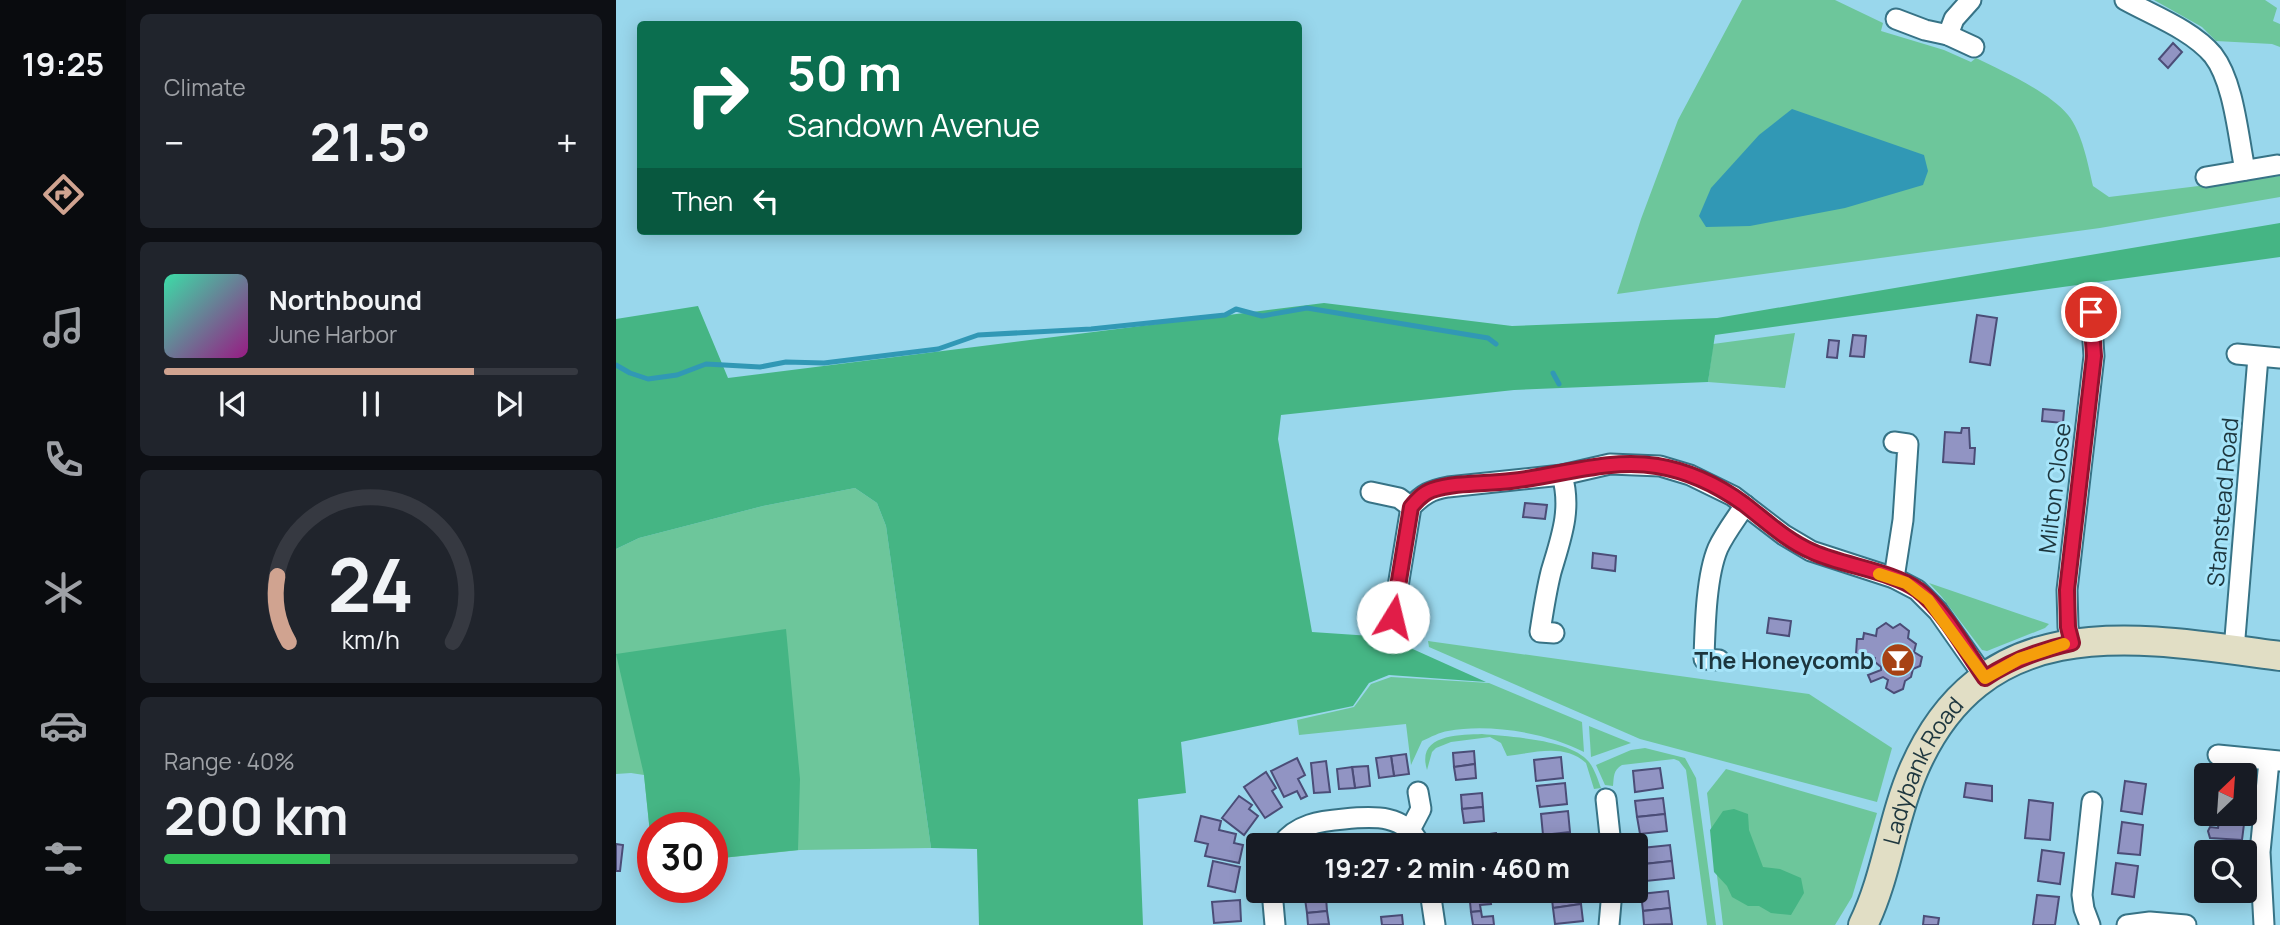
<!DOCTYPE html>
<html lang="en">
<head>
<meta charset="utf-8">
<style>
	body { margin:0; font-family:Manrope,sans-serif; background:#20242c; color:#f1f3f6; height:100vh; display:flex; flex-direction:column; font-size:26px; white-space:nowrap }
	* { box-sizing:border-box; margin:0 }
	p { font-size:23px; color:#9ea1a6 }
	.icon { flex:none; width:38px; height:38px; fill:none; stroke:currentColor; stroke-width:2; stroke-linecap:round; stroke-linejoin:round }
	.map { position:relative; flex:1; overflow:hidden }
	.side { display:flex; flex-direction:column; gap:14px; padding:14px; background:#0d0f14; width:490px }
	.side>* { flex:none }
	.top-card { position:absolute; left:21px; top:21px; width:665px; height:214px; border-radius:7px; box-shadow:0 4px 18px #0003; background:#0b6e4f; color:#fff; overflow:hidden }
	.needle { width:46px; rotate:25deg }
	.controls { position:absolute; left:1578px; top:763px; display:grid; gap:14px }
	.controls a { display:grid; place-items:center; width:63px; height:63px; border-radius:7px; background:#171b24; box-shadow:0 4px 18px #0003; font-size:35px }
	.speed { position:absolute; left:21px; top:812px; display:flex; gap:14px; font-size:35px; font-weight:700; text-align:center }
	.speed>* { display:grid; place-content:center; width:91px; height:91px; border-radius:50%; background:#171b24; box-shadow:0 4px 18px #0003; line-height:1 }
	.speed .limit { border:10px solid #d22; background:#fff; color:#111 }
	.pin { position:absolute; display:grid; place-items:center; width:60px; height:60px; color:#fff; margin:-30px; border:4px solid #fff; border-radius:50%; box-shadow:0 2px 7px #0007 }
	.me { position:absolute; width:77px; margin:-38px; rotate:9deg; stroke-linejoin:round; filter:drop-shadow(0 0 5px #0008) }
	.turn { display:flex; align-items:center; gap:24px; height:147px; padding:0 35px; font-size:32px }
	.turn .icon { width:91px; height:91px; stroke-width:2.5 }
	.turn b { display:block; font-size:49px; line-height:60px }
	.then { display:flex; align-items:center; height:66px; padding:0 35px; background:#0003; gap:14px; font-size:26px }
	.big { font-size:52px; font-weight:700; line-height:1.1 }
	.side .tile { flex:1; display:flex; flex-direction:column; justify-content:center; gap:10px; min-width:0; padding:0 24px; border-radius:10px; background:#20242c }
	.side .dial { align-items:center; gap:0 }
	.dial svg { height:182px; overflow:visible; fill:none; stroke:#363941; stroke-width:7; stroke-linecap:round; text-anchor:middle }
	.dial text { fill:#f1f3f6; stroke:none }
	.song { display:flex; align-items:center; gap:21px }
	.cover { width:84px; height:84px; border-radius:10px; background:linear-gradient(135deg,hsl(160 70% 55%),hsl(310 70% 35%)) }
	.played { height:7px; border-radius:4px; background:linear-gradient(90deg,#d0a390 75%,#363941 75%) }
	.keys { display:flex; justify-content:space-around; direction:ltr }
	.heat { display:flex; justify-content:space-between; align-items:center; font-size:38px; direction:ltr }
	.charge { height:10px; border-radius:5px; background:linear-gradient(90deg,#34c759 40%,#363941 0) }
	.trip { position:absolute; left:630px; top:833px; width:402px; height:70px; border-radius:7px; background:#171b24; box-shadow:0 4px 18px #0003; font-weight:700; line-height:70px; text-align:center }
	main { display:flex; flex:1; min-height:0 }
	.dock { display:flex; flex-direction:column; width:126px; justify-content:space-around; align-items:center; background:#090b0e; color:#9ea1a6 }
	.dock .icon { width:49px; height:49px }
	.dock .on { color:#d0a390 }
	.dock b { font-size:32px; color:#f1f3f6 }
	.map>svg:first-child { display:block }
</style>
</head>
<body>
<main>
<nav class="dock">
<b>19:25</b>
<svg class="icon on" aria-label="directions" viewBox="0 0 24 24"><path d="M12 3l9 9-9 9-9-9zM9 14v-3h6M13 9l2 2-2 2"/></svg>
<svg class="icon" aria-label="music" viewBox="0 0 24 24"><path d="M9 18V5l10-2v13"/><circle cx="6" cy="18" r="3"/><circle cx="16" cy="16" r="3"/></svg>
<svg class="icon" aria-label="phone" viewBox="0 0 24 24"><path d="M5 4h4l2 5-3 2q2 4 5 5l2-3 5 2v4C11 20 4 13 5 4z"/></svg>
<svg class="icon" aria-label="climate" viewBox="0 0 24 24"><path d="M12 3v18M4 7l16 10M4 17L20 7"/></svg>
<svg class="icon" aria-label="car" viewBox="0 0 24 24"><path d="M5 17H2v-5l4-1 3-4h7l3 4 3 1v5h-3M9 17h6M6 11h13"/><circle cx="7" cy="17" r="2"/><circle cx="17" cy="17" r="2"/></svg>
<svg class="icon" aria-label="filters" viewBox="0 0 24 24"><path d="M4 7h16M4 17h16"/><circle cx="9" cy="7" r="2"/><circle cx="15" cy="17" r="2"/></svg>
</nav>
<section class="side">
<div class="tile"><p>Climate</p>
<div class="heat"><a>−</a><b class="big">21.5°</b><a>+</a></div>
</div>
<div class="tile">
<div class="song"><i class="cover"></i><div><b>Northbound</b><p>June Harbor</p></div></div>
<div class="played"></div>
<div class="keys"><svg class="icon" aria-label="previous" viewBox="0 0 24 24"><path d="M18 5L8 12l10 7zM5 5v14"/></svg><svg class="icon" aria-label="pause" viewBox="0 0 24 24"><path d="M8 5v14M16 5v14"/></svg><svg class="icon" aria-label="next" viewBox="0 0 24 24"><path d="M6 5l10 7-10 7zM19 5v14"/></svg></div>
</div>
<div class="tile dial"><svg viewBox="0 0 100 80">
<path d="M14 69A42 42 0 1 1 86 69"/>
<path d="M14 69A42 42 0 0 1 9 40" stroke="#d0a390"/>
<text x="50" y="56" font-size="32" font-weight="700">24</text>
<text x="50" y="72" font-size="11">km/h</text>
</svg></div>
<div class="tile"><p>Range · 40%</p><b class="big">200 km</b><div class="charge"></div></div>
</section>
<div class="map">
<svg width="1664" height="925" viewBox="0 0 1664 925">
	<rect width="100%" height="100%" fill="#99d7ec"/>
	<g fill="#6dc69b">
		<path d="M1126 0H1219L1267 23 1265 31 1328 50 1355 62 1360 58C1387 71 1433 92 1452 115 1466 132 1472 164 1477 186L1493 197 1664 176V197L1484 228 1001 294 1025 219 1062 120Z"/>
		<path d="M1538 0H1649L1661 8 1657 21 1664 24V47L1656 44 1600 41 1586 27Z"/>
		<path d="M1179 333 1169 388 1092 382 1097 344Z"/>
		<path d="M239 488 261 503 270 526 315 848 184 850 96 859V828H37V862L28 775 15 773 0 774V549L23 538 147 506Z"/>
		<path d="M1313 583 1433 624 1429 628 1371 651 1366 650 1326 597Z"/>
		<path d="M812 641 1193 694 1276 748 1261 802 1024 739 813 647Z"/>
		<path d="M775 677 873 683 966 722 968 752C932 733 873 723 832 731 824 732 815 737 806 741L795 765 790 724 683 735 681 720 738 707 755 684Z"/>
		<path d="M973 726 1015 743 975 757Z"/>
		<path d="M866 734C895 737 955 739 973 762 979 770 982 780 985 788L978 789 970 763C948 743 918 753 891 756L885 743 874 737 835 742 820 748 816 752 811 770C800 734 843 735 866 734Z"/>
		<path d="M1029 748 1069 758 1080 778 1100 925H1091L1070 770 1063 761 1058 759 1006 765C997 770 998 777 997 786L989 785 980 765 1015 750Z"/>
		<path d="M1110 769 1261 813 1236 897 1219 925H1107L1091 793Z"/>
	</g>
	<g fill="#45b584">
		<path d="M1664 223V257L1099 335 1092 382 898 390 665 415 662 439 696 632 770 637 870 682 773 675 753 683 737 706 565 742 570 793 522 799 527 925H363L361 849 315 848 270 526 261 503 239 488 147 506 23 538 0 549V319L82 306 112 378 708 303 896 326 1101 318Z"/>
		<path d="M170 629 184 779 182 850 96 859V828H37V862L28 775 0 654Z"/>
		<path d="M1118 809 1132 814 1133 830 1147 867 1164 869 1185 878 1188 893 1175 915 1155 913 1143 906H1132L1116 897 1111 886 1098 872 1094 830 1107 811Z"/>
	</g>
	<path fill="#3198b5" d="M1176 109 1308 155 1312 171 1307 185 1229 208 1134 226 1090 227 1083 216 1095 188 1143 135Z"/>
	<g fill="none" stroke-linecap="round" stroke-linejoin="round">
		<g stroke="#3198b5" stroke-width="5">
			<path d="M0 365 14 373 32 379 61 375 90 364 144 367 170 362 208 363 322 349 362 335 475 329 609 315 620 309 646 316 691 308 872 338 880 344"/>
			<path d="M937 373 943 384"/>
		</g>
	</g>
	<g fill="#9194c3" stroke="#4b4d77" stroke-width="2">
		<path d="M1557 43 1566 52 1552 68 1543 59Z"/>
		<path d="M1361 315 1381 318 1374 365 1354 362Z"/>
		<path d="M1237 335 1250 336 1248 357 1234 356Z"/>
		<path d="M1213 340 1223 341 1221 358 1211 357Z"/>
		<path d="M1427 409 1448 411 1447 423 1426 421Z"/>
		<path d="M1346 428H1353L1354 448H1359L1358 464 1327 462 1329 432 1345 433Z"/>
		<path d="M909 503 931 505 929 519 907 517Z"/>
		<path d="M977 553 1000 556 999 571 976 568Z"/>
		<path d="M1153 618 1175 621 1173 636 1151 633Z"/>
		<path d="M1270 623 1277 628 1284 624 1293 631 1292 638 1300 644 1298 652 1306 657 1304 666 1297 669 1295 677 1289 681 1287 689 1278 693 1270 688 1272 680 1267 677 1255 682 1252 675 1265 670V667L1259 662V658L1240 654 1241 639H1247L1248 633 1260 636 1261 629Z"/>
		<path d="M858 751 859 764 838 767 837 753Z"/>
		<path d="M790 754 793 774 778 776 775 756Z"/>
		<path d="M775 756 778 776 763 778 760 758Z"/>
		<path d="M945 757 947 778 920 781 918 760Z"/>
		<path d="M681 758 689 775 682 779 691 796 685 799 681 791 668 797 655 771Z"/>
		<path d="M710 761 714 792 698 793 695 763Z"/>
		<path d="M859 764 860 778 840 780 838 767Z"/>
		<path d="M752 766 754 786 739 788 736 767Z"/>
		<path d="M736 767 739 788 723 789 721 769Z"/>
		<path d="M1044 768 1047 788 1019 792 1017 771Z"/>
		<path d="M650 772 660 788 656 791 666 807 649 818 628 787Z"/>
		<path d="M1509 781 1530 784 1526 814 1505 811Z"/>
		<path d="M949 783 951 804 924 807 921 786Z"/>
		<path d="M1350 783 1376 786V801L1348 797Z"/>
		<path d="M866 793 867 807 846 809 845 795Z"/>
		<path d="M623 796 636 805 633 809 642 816 628 835 606 818Z"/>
		<path d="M1047 798 1049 814 1021 817 1019 801Z"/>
		<path d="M1413 800 1437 803 1434 840 1409 838Z"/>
		<path d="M867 807 868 821 848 823 846 809Z"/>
		<path d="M952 811 954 832 927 835 925 814Z"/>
		<path d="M1049 814 1051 831 1024 834 1021 817Z"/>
		<path d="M585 816 605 821 603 830 620 834 618 843 627 845 623 863 589 856 592 844 579 841Z"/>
		<path d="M1506 822 1527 825 1524 855 1502 853Z"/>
		<path d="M1603 822 1628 824 1626 840 1594 838 1592 831 1594 827 1602 828Z"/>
		<path d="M880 833 882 845H851L850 837Z"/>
		<path d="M0 844 7 845 4 871H0Z"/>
		<path d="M1054 845 1056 861 1028 864 1026 848Z"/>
		<path d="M1426 850 1448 853 1444 884 1422 881Z"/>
		<path d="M597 861 624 867 619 892 592 886Z"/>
		<path d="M1056 861 1058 878 1030 881 1028 864Z"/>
		<path d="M1500 863 1522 866 1518 897 1496 894Z"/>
		<path d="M760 891H781L782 900 761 902Z"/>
		<path d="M873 891 875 904 864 905 865 911 855 912 853 892Z"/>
		<path d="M935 891H963L965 904 937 908Z"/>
		<path d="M1052 891 1054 908 1027 911 1025 894Z"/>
		<path d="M1421 895 1443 897 1439 925H1417Z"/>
		<path d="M710 897 711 911 691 913 689 899Z"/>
		<path d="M624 900 625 921 598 923 596 902Z"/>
		<path d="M965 904 967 921 939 924 937 908Z"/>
		<path d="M1054 908 1056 924 1028 925 1027 911Z"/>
		<path d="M711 911 713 924 692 925 691 913Z"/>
		<path d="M865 911 866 917 877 916 878 925H857L855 912Z"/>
		<path d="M786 915 787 925H766L765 917Z"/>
		<path d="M1308 916 1323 918 1322 925H1307Z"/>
	</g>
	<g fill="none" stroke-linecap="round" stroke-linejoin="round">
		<g stroke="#377386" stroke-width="23">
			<g id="street">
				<path d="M1509 0C1538 16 1576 30 1597 55 1618 82 1622 136 1629 170"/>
				<path d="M1280 19 1309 30 1332 35 1358 47"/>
				<path d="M1332 35 1338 19 1355 0"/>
				<path d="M1590 177 1661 165"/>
				<path d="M1621 354 1664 358"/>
				<path d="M1278 442 1292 444 1287 520 1278 578"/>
				<path d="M755 492 783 498 795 507"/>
				<path d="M777 617 795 507C807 494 815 490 832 487L946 475 994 464 1044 466 1074 475 1117 496 1168 535 1195 551 1278 578 1301 590 1322 611 1369 678"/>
				<path d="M938 633 924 632C927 612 930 592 935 572 945 538 956 510 946 475"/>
				<path d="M1456 643 1452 627 1451 590 1478 356 1475 312"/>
				<path d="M1618 650 1642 357"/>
				<path d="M1103 660 1088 659C1089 627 1090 576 1102 548 1109 533 1120 519 1129 505"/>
				<path d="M1602 755 1664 761"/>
				<path d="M990 799 995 845"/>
				<path d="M794 830 805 809 802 792"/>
				<path d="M665 845C681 824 704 821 728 819 758 816 789 814 804 845"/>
				<path d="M656 891 659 925"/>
				<path d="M814 891 819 925"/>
				<path d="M993 925 996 891"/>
				<path d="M1474 925 1468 909 1466 895 1476 802"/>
				<path d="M1511 925 1534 922 1570 925"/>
				<path d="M1648 925 1644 852 1653 761"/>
			</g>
		</g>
		<g stroke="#377386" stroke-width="32">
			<g id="secondary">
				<path id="s1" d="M1247 925C1271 876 1276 819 1298 769 1369 606 1522 637 1664 656"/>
			</g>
		</g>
		<use href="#street" stroke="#fff" stroke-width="19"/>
		<use href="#secondary" stroke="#e1dec5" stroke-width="28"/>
	</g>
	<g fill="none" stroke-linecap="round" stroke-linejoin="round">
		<g stroke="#92132f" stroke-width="18">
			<path id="route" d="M777 617 795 507C801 500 807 493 816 490 840 482 869 484 895 481 943 476 992 458 1041 466 1072 471 1103 486 1128 504 1150 521 1171 541 1197 552 1228 566 1276 571 1302 590 1328 610 1350 651 1369 678 1396 660 1424 650 1456 643L1452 627 1451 590 1478 356 1475 312"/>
		</g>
		<use href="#route" stroke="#e11d48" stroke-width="12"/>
		<path stroke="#f59e0b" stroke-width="12" d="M1263 574 1290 583 1312 600 1369 678 1403 659 1448 644"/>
	</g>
	<defs>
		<g id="bar-disc" transform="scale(1.75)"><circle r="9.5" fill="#a74214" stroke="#a6e4f9"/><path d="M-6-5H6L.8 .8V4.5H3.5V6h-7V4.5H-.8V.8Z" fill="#fff"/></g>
	</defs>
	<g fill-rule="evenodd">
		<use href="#bar-disc" x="1282" y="660"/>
	</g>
	<g text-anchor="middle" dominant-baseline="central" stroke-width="6" stroke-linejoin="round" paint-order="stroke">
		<g font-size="23" fill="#1d363e" stroke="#a6e4f9">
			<text transform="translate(1438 488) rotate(-83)">Milton Close</text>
			<text transform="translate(1606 502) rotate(-85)">Stanstead Road</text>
			<text stroke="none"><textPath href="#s1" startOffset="166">Ladybank Road</textPath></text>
		</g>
		<g font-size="23" font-weight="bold" fill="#1d363e" stroke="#a6e4f9" text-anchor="end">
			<text x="1258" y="660">The Honeycomb</text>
		</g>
	</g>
</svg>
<div class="controls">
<a><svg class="needle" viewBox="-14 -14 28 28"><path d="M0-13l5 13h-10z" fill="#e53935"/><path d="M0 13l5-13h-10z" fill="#9ea1a6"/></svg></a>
<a><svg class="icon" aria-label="search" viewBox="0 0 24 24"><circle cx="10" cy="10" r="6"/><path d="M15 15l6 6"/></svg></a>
</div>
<div class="speed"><div class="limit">30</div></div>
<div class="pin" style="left:1475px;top:312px;background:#d93025"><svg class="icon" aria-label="arrive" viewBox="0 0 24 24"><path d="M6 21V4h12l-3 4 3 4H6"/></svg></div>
<svg class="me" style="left:777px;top:617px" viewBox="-20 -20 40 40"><circle r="19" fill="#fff"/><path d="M0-13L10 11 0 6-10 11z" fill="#e11d48"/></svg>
<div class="trip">19:27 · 2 min · 460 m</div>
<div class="top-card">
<div class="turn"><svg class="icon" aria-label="right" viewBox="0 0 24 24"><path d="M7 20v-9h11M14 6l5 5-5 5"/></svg><div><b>50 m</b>Sandown Avenue</div></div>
<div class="then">Then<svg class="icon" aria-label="left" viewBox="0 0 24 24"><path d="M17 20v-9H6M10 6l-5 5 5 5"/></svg></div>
</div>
</div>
</main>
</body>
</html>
